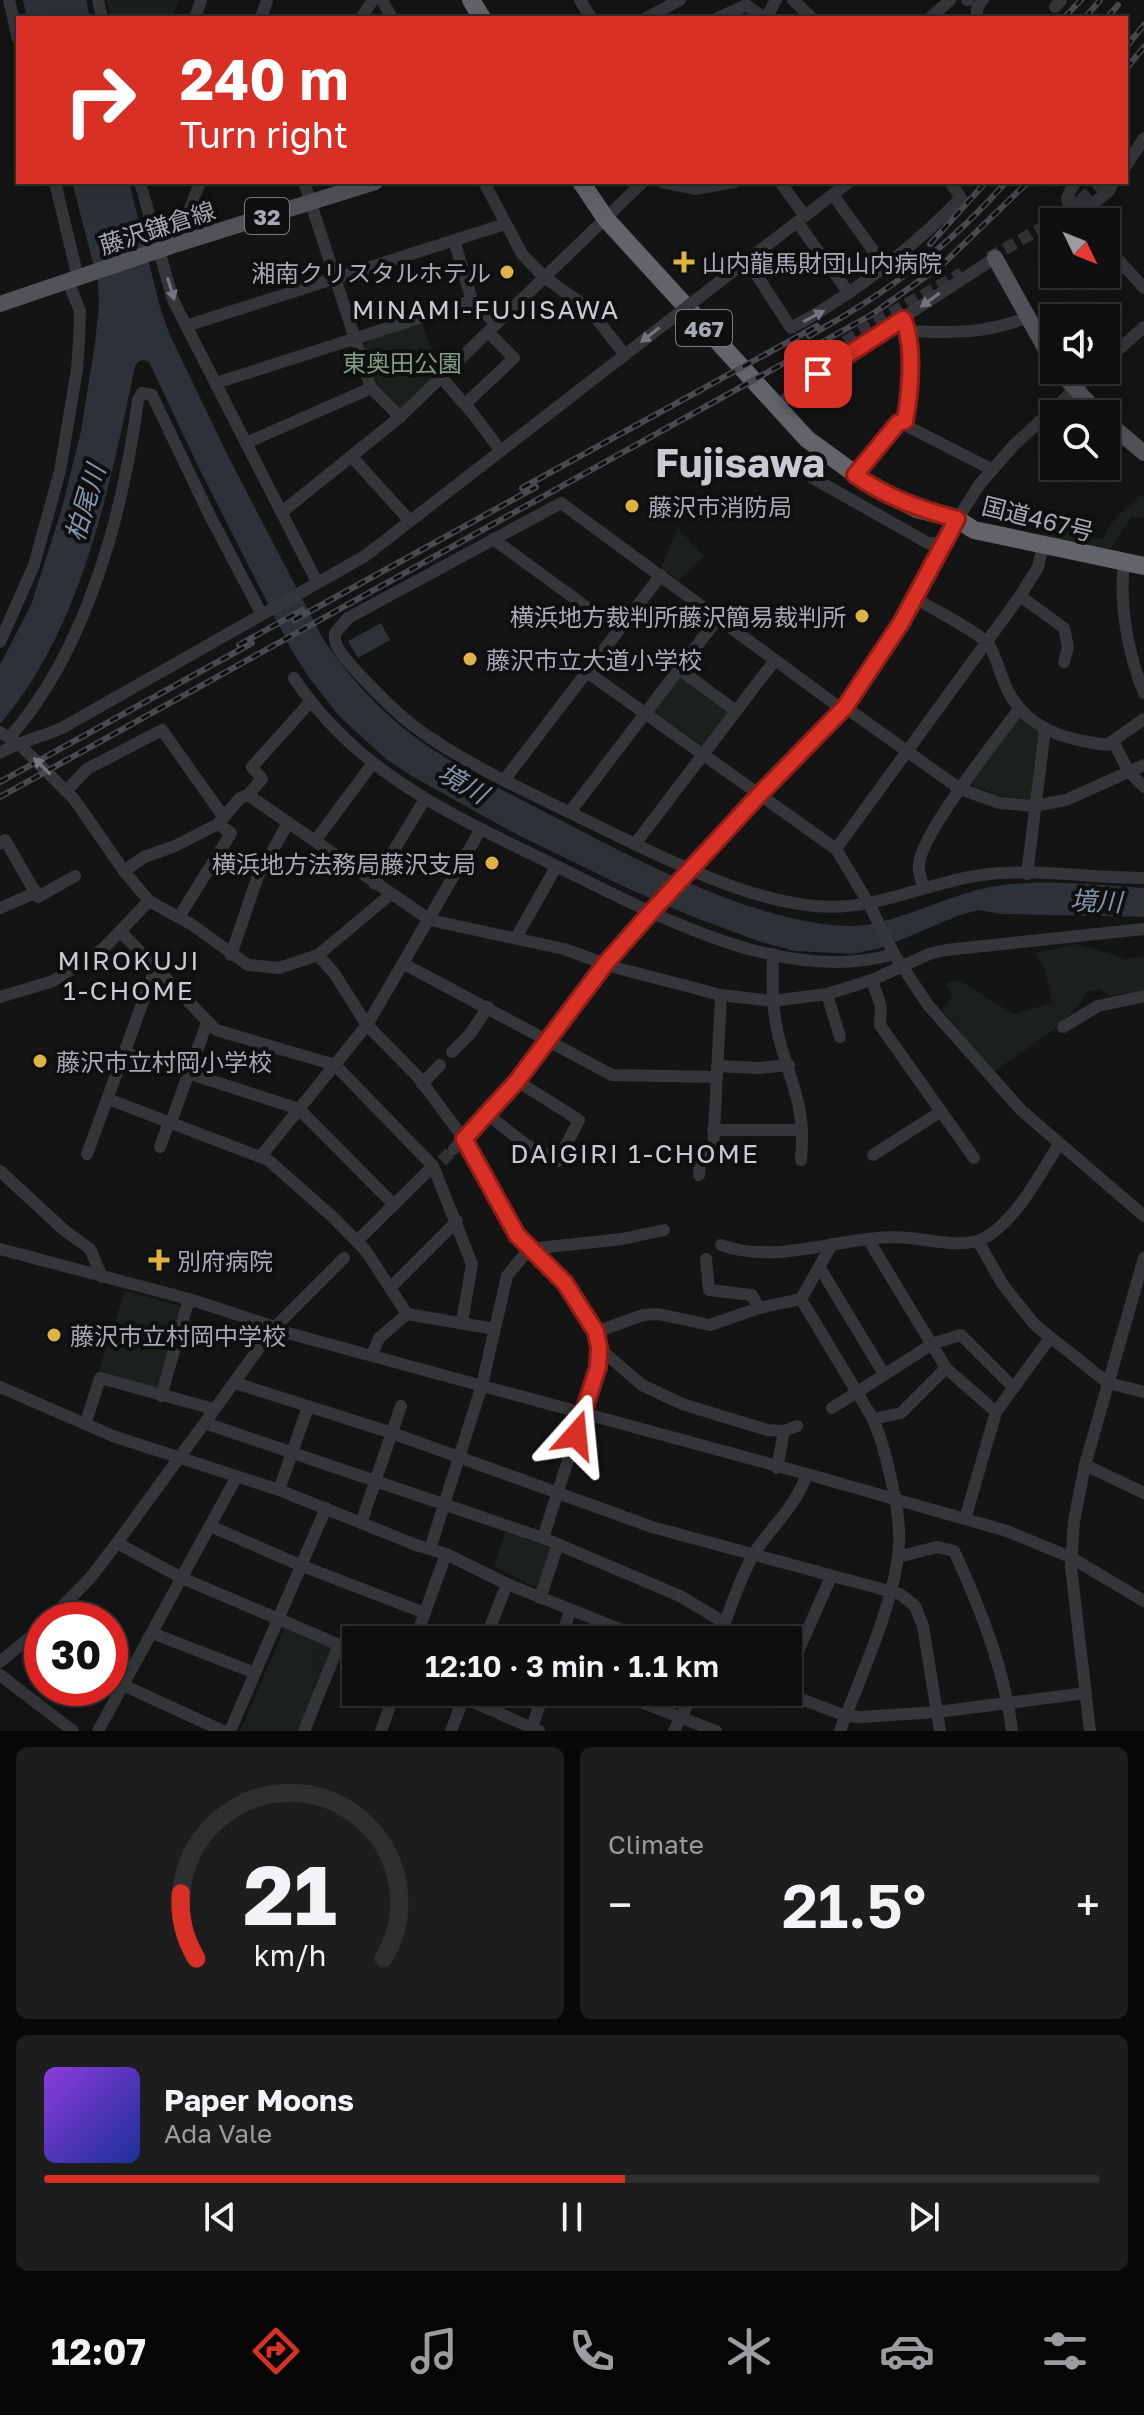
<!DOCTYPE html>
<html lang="en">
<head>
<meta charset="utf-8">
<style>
	body { margin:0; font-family:"Golos Text","Noto Sans JP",sans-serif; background:#1d1d1e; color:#f1f3f6; height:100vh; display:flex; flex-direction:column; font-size:30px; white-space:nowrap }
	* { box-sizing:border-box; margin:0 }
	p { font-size:26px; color:#9b9c9f }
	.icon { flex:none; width:44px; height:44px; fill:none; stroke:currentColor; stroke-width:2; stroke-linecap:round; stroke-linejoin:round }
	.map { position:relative; height:1731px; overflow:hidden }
	.details { display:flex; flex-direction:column; gap:16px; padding:16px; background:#080809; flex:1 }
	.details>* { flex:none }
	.banner { position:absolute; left:16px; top:16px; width:1112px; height:168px; border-radius:0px; box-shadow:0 8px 32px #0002,0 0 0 2px #2f2f30; background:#d93025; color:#fff; overflow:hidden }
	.needle { width:52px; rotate:133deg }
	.fabs { position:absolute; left:1040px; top:208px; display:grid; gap:16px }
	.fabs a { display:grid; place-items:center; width:80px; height:80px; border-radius:0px; background:#0f0f10; box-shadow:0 8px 32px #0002,0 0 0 2px #2f2f30; font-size:40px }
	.speed { position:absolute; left:24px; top:1602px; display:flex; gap:16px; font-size:40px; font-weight:700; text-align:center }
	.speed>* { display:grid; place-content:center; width:104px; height:104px; border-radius:50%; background:#0f0f10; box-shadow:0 8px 32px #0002,0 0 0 2px #2f2f30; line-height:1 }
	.speed .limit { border:12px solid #d22; background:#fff; color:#111 }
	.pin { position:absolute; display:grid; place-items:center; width:68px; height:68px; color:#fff; margin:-34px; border-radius:16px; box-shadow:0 4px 12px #0006 }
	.me { position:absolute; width:88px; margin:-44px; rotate:18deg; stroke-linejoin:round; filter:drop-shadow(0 0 6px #0008) }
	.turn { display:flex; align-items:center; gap:28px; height:168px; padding:0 32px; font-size:36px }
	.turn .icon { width:104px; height:104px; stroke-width:2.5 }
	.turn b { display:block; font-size:56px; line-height:68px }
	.big { font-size:60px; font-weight:600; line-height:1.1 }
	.details .tile { flex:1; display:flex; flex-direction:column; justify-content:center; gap:12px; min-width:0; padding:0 28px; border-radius:12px; background:#1d1d1e }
	.details .dial { align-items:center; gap:0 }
	.dial svg { height:208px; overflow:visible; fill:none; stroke:#2f2f30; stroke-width:7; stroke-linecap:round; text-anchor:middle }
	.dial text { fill:#f1f3f6; stroke:none }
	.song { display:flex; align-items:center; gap:24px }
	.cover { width:96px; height:96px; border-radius:12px; background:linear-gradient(135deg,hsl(270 70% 55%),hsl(230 70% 35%)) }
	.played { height:8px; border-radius:4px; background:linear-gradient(90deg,#d93025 55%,#2f2f30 55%) }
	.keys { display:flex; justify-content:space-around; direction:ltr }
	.heat { display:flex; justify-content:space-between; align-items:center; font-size:44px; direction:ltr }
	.details .tiles { flex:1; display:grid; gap:16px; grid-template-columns:1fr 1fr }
	.tile:last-child { grid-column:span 2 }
	.trip { position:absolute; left:342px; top:1626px; width:460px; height:80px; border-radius:0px; background:#0f0f10; box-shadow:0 8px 32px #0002,0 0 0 2px #2f2f30; font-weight:600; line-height:80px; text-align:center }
	.menu { display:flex; height:128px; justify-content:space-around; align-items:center; background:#060606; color:#9b9c9f }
	.menu .icon { width:56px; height:56px }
	.menu .current { color:#d93025 }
	.menu b { font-size:36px; color:#f1f3f6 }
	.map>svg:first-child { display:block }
</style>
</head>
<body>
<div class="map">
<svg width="1144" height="1731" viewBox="0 0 1144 1731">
	<rect width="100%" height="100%" fill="#141415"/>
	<g fill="#1b201c">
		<path d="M107 0H179L172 18H111Z"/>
		<path d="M422 322 430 346 446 366 403 407 398 408 378 386 364 347 369 339Z"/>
		<path d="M1140 495 1144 497V518L1131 517 1110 550 1049 541 1040 529 1042 525 1055 516C1067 532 1084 536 1102 539L1115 519Z"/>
		<path d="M678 528 704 557 679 580 661 567Z"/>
		<path d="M676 671 732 711 705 747 648 708Z"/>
		<path d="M1020 717 1039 732 1030 800 1001 796 968 783Z"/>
		<path d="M1076 944 1127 959 1144 956V990L1109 996 1100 989 1087 992C1072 1021 1021 1053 994 1071L941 1009 952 998 946 983 961 981 1013 1014 1053 1003 1045 970 1035 953Z"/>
		<path d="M125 1291 184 1307 160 1390 98 1372Z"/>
		<path d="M505 1532 553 1549 538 1588 494 1567Z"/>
		<path d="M285 1627 332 1647 300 1731H240Z"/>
	</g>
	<g fill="#2c3238">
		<path d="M23 0H86L90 18H27Z"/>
		<path d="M72 182H129L160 307 169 333 228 456 322 637C344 671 371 701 402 727 444 761 495 786 543 811 627 855 757 926 853 926 892 925 942 898 981 889 1034 877 1090 885 1144 888V917L1002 914 978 910 957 916 884 947 853 954 795 951 761 942 691 916 625 887 514 833 410 775 386 759 339 716 308 676 292 651 199 468 149 362 144 360 139 361 135 366C110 486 82 629 0 724V665L31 605 62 508 81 431 95 343 99 305 98 282Z"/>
		<path d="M381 623 390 640 358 658 348 641Z"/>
	</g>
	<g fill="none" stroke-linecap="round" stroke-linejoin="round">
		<g stroke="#313235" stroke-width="12" stroke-dasharray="12 6" stroke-linecap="butt">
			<path d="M989 258 1059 218 1102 182"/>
			<path d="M819 366C824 347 939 287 962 273"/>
			<path d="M429 1174 454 1149"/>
		</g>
		<g stroke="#35363a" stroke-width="12">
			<path d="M9 0 18 39"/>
			<path d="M98 0 102 18"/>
			<path d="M382 0 392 18"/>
			<path d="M580 0 591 18"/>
			<path d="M793 0 812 18"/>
			<path d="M967 0H968"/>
			<path d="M1055 7 1061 0"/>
			<path d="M195 18 201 0"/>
			<path d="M261 18 267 0"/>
			<path d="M361 18 373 0"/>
			<path d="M646 18 680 0"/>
			<path d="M718 18 746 5 764 18"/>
			<path d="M766 18 776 0"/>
			<path d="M930 18 950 0"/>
			<path d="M977 18V8L983 0"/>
			<path d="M1126 166 1144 138"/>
			<path d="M55 182 78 278"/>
			<path d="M140 182 173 300 317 582"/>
			<path d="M304 182 371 388 400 417"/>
			<path d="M484 182 522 254 544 277 589 309 625 355"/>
			<path d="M662 182 696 189 734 182"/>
			<path d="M780 182 805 216"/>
			<path d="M1076 182C1060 202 1069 205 1084 222"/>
			<path d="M833 195 886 268"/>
			<path d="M1067 198 1077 205 1089 207 1109 191 1113 182"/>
			<path d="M797 222 849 293"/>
			<path d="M454 240 472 301 496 324"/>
			<path d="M177 244 200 182"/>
			<path d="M1106 246 1144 288"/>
			<path d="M747 260 791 328C856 293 910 250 961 198L950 182"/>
			<path d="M697 299 849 182"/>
			<path d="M903 319C911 338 912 382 909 403 908 413 904 418 909 427L991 469"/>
			<path d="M186 326 505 224"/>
			<path d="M907 331C954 333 985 334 1029 317"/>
			<path d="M1106 361 1144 327"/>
			<path d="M441 377 474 415 500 450"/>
			<path d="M216 383 472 301"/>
			<path d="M465 404 514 358 488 332"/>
			<path d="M776 406 853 350 995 258"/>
			<path d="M246 443 371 388"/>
			<path d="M351 456 410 521"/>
			<path d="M855 475 898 423 905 421"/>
			<path d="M811 477 928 543H944"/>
			<path d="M282 512 400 417 643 182"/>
			<path d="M493 539 618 630"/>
			<path d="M1124 562C1119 604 1128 654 1144 693"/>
			<path d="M1020 596 1064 628 1068 647 1064 662"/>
			<path d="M915 598C929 607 982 634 989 645 997 658 1001 677 1008 691 1028 730 1067 740 1107 745L1144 719"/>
			<path d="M0 642 34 565 60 471 77 369 79 341 80 311 68 281"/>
			<path d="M679 669 736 711"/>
			<path d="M587 672 836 849 869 904 894 954 928 1005 1021 1110 1144 1216"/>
			<path d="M294 678C316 711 345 741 376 765 429 806 491 834 550 863 648 911 782 987 894 954"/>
			<path d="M845 707 960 789 1000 803 1034 806 1066 800 1144 765"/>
			<path d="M843 710 561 503 348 618 335 633C333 649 348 661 358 673 376 692 394 711 415 727 465 764 524 790 579 817 648 850 740 900 816 906 873 912 925 883 981 875 1034 868 1091 878 1144 878"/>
			<path d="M0 732 19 744 74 799 124 871 149 901 191 924 248 965 279 968 318 955 391 894"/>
			<path d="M10 737C87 649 123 514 138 400L142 393 152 395 210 516 261 613"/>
			<path d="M1114 743 1129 772 1144 787"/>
			<path d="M0 753C17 742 42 737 62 728L365 556 675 316"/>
			<path d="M505 779 661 575"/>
			<path d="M66 791 87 769 162 730 223 816"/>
			<path d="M248 795 430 920 564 949 617 968 721 995 772 1001 827 994 872 980 929 954 946 950 1144 929"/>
			<path d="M570 812 718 618"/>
			<path d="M315 841 373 763"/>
			<path d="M0 843 5 840 38 897 75 876"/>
			<path d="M635 844 775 660"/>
			<path d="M836 849 1020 596 1038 567 1043 546"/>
			<path d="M124 871 144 857 175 846 218 824 240 798 248 795 262 779 252 767 311 701"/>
			<path d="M1027 874 1045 729"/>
			<path d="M374 883 425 799"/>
			<path d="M924 888C921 880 918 872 919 864 922 832 998 738 1019 709"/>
			<path d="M0 908 37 892"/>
			<path d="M179 917 231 833 218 824"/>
			<path d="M120 931 216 1030 335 1065 433 1166 472 1264 462 1322"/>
			<path d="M516 938 556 867"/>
			<path d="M773 954C772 984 772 1013 780 1042 793 1089 806 1108 801 1160"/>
			<path d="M231 955 258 876 288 823"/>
			<path d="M318 955 334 973 367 1025 418 1077 464 1139 517 1235 565 1283 596 1332 599 1348 598 1367 543 1538"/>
			<path d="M404 964 612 1075 717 1077"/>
			<path d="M872 980 881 1007 880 1025 974 1158"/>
			<path d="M827 994 840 1037"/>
			<path d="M0 997 53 981 104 948 149 901"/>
			<path d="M1063 1027 1098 1006 1144 996"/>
			<path d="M452 1052 470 1034 488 1007"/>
			<path d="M126 1053 299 1109 394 1205"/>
			<path d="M717 1066 760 1068 789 1065"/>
			<path d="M422 1084 440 1065"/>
			<path d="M108 1099 268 1160 334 1218 366 1251 407 1314"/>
			<path d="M488 1115 525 1144 558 1161 579 1120 517 1081"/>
			<path d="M171 1122 207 1023"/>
			<path d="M713 1130H802"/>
			<path d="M160 1147 169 1122"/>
			<path d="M454 1149 517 1081 606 963 651 912 759 795 845 707 901 623 950 531 979 485 1014 445 1096 370"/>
			<path d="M87 1154 155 969"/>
			<path d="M873 1155 940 1112"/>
			<path d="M261 1156 367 1025 481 829"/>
			<path d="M0 1171 64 1230 90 1249 102 1277"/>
			<path d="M699 1175 700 1163 713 1151 721 995"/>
			<path d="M868 1239 946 1368 996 1412"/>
			<path d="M357 1241 433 1166"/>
			<path d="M978 1241 1003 1285 1035 1325 1108 1383 1144 1392"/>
			<path d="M832 1244 801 1299 873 1419C886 1449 901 1513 899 1545 896 1600 860 1678 840 1731"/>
			<path d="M721 1245C780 1267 848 1232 909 1238 933 1240 966 1250 988 1236 1019 1216 1040 1174 1059 1144"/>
			<path d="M0 1249 189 1299 275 1327"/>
			<path d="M706 1259 709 1290 752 1295 759 1308"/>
			<path d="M820 1268 884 1374"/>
			<path d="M390 1288 457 1221"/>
			<path d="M273 1329 807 1474 1007 1531 1070 1557 1144 1601"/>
			<path d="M596 1332 643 1315 658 1314 710 1325 759 1308 801 1299"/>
			<path d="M599 1348 642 1385 682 1404 767 1430 784 1431 797 1426"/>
			<path d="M372 1355 379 1338 407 1314 495 1329"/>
			<path d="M235 1383 392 1433 652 1527 900 1594 915 1606 923 1626 940 1731"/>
			<path d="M0 1387 113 1436 279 1490 416 1545 446 1554 507 1584 647 1640"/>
			<path d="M161 1396 189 1299"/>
			<path d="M832 1408 934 1343 961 1335 1013 1387"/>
			<path d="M873 1419 901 1413 946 1368"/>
			<path d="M86 1422 100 1378 214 1409"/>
			<path d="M205 1423 543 1538 680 1596 725 1623"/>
			<path d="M1085 1465 1144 1493"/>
			<path d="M777 1468 784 1431"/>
			<path d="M279 1490 308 1407"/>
			<path d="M965 1519 996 1412 1050 1338"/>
			<path d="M361 1523 401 1406"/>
			<path d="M210 1526 302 1566 425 1613"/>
			<path d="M117 1543 182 1578 356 1652"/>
			<path d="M430 1549 482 1385 507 1276 529 1249 622 1239 664 1230"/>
			<path d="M898 1557 937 1547 954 1551C980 1607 1005 1670 1012 1731"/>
			<path d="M540 1598 558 1544"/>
			<path d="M49 1620 91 1577 117 1543 273 1329 344 1258"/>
			<path d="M152 1633 255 1673"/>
			<path d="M415 1640 446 1554"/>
			<path d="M485 1640 507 1584"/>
			<path d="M561 1640 570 1610"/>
			<path d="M718 1640C730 1612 739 1578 755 1552 773 1525 796 1506 807 1474"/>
			<path d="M0 1662 42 1627"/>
			<path d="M788 1674 831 1577"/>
			<path d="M0 1675 73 1731"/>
			<path d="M110 1677 123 1685 223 1731"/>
			<path d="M451 1692 539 1731"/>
			<path d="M615 1692 716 1731"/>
			<path d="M783 1692 846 1716 861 1717 937 1712 1086 1693"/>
			<path d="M98 1731 236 1478"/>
			<path d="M230 1731 326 1508"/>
			<path d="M304 1731 339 1645"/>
			<path d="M381 1731 395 1692"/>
			<path d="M451 1731 466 1692"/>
			<path d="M531 1731 544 1692"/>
			<path d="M674 1731 694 1692"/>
			<path d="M1090 1731 1071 1567 1074 1521 1085 1465 1144 1258"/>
		</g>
		<g stroke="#525359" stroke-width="16">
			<path d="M995 258 1054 364"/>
			<path d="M0 304 177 244 375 182"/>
			<path d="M1058 370 1099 414"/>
			<path d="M1106 421 1144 453"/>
		</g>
		<g stroke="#62646a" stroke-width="18">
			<path d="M471 0 482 18"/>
			<path d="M581 182 606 219 807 439 873 487 917 509 957 519 974 530 1144 566"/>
		</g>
		<g stroke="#494a4f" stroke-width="6">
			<g id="rail">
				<path d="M1064 18 1081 0"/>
				<path d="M1085 18 1100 0"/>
				<path d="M1107 18 1118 5"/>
				<path d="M1126 47 1144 25"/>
				<path d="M1126 69 1144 47"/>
				<path d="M930 244 986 182"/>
				<path d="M809 336C886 294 948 248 1006 182"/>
				<path d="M522 488 817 326"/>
				<path d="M294 620 536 487"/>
				<path d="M239 645 302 610"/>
				<path d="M0 782 252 643"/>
				<path d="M0 797 871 315 942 265 1028 182"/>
			</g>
		</g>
		<use href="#rail" stroke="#0f0f10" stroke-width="3" stroke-dasharray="9" stroke-linecap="butt"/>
		<path stroke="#35363a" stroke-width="12" d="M675 316 697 299"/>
	</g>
	<defs><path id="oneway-solid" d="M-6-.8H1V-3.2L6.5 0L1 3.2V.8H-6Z" transform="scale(2)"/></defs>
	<g fill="#74767d">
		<use href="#oneway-solid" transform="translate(171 289) rotate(73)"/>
		<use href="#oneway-solid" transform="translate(930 300) rotate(144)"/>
		<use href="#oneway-solid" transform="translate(814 316) rotate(-28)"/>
		<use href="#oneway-solid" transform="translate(650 335) rotate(142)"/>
		<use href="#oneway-solid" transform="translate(42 766) rotate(-135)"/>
	</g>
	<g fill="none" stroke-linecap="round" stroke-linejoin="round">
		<g stroke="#8d1f18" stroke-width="20">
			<path id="route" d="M576 1435 598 1367 599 1348 596 1332 565 1283 517 1235 464 1139 517 1081 606 963 651 912 759 795 845 707 901 623 957 519C919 509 887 497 855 475L898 423 905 421C910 394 915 345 903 319L818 374"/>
		</g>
		<use href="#route" stroke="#d93025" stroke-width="14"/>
	</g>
	<g fill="#deb344" stroke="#0f0f10" stroke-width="3">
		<path d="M680 250h8v8h8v8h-8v8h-8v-8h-8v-8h8z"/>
		<circle cx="507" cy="272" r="8"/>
		<circle cx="632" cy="506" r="8"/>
		<circle cx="862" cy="616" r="8"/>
		<circle cx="470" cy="659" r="8"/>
		<circle cx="492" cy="863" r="8"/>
		<circle cx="40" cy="1061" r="8"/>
		<path d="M155 1248h8v8h8v8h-8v8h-8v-8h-8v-8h8z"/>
		<circle cx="54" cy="1335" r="8"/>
	</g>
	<g text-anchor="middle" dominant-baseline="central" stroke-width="8" stroke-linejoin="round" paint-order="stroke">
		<g fill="#0f0f10" stroke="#797c83" stroke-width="2">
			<rect x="245" y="198" width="44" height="36" rx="6"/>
			<rect x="676" y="310" width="56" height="36" rx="6"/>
		</g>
		<g font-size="22" font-weight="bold" fill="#a7aab4">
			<text x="267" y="216">32</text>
			<text x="704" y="328">467</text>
		</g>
		<g font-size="24" fill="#a7aab4" stroke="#0f0f10">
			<text transform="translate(157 227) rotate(-18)">藤沢鎌倉線</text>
			<text transform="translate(1038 518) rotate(14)">国道467号</text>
		</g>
		<g font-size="24" fill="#a7aab4" stroke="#0f0f10" text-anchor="start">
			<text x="702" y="262">山内龍馬財団山内病院</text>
			<text x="491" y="272" text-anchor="end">湘南クリスタルホテル</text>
			<text x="648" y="506">藤沢市消防局</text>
			<text x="846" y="616" text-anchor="end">横浜地方裁判所藤沢簡易裁判所</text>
			<text x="486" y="659">藤沢市立大道小学校</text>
			<text x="476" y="863" text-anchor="end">横浜地方法務局藤沢支局</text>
			<text x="56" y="1061">藤沢市立村岡小学校</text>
			<text x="177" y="1260">別府病院</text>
			<text x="70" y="1335">藤沢市立村岡中学校</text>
		</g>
		<g font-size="24" fill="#809d84" stroke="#0f0f10">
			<text x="402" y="362">東奥田公園</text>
		</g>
		<g font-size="26" letter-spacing="2" fill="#c8c9d1" stroke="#0f0f10">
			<text x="486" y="309">MINAMI-FUJISAWA</text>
			<text x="129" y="960">MIROKUJI<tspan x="129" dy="30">1-CHOME</tspan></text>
			<text x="635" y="1153">DAIGIRI 1-CHOME</text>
		</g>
		<g font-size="26" font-style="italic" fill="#8295ac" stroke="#0f0f10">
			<text transform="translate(85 503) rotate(-73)">柏尾川</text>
			<text transform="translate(463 783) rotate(30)">境川</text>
			<text transform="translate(1096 901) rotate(2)">境川</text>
		</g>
		<g font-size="40" font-weight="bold" fill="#c8c9d1" stroke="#0f0f10">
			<text x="740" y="462">Fujisawa</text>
		</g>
	</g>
</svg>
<div class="fabs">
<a><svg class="needle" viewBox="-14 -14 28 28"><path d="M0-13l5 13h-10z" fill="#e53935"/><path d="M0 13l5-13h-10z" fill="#9b9c9f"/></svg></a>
<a><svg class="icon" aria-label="sound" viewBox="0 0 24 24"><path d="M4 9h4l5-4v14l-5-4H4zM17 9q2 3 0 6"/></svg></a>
<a><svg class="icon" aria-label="search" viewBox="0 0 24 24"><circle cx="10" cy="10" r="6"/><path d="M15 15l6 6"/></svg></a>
</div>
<div class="speed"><div class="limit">30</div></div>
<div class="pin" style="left:818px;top:374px;background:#d93025"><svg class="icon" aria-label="arrive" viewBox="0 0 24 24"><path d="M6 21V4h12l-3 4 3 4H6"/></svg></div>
<svg class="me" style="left:576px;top:1435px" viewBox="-20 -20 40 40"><path d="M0-17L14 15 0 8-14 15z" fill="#d93025" stroke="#fff" stroke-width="4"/></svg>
<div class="trip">12:10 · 3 min · 1.1 km</div>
<div class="banner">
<div class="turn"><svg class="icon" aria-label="right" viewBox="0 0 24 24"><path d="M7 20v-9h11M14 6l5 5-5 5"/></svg><div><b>240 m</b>Turn right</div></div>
</div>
</div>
<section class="details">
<div class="tiles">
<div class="tile dial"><svg viewBox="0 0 100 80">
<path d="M14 69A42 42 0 1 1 86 69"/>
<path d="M14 69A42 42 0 0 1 8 44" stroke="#d93025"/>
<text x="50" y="56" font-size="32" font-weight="700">21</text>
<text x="50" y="72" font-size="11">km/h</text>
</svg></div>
<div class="tile"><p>Climate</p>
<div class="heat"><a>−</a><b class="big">21.5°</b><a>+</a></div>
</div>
<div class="tile">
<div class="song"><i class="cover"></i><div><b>Paper Moons</b><p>Ada Vale</p></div></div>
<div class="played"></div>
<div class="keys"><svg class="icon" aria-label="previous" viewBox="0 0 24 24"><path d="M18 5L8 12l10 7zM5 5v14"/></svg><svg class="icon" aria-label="pause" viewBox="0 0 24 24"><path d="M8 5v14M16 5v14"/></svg><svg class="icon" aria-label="next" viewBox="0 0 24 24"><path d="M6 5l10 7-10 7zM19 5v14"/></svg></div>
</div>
</div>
</section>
<nav class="menu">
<b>12:07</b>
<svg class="icon current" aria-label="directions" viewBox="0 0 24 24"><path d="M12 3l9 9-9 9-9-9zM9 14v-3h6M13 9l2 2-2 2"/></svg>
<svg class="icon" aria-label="music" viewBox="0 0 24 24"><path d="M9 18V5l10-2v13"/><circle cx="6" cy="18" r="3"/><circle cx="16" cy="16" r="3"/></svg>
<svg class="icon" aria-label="phone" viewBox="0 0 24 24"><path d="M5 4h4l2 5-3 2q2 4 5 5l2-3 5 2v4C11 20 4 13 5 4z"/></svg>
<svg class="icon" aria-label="climate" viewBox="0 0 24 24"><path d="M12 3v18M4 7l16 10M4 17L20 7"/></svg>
<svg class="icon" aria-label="car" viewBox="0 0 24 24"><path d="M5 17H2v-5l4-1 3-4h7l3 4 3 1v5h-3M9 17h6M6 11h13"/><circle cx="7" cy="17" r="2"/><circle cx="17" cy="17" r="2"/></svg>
<svg class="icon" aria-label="filters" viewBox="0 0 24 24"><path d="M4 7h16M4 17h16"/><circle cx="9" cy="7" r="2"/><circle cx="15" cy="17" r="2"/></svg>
</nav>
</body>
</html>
